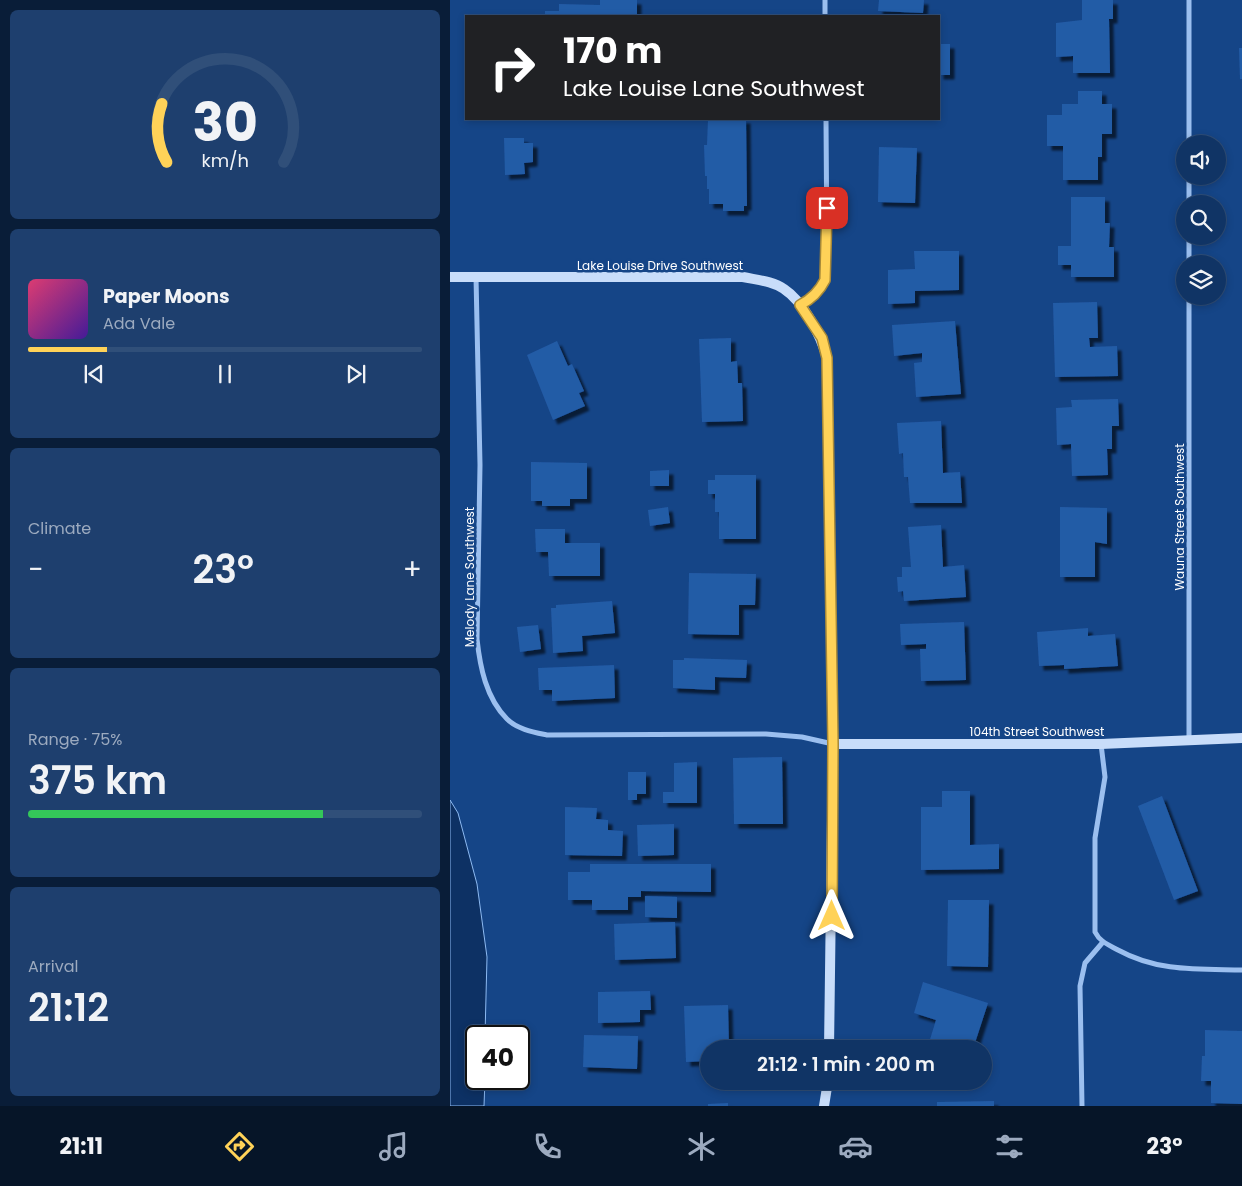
<!DOCTYPE html>
<html lang="en">
<head>
<meta charset="utf-8">
<style>
	body { margin:0; font-family:Poppins,sans-serif; background:#1e3f6e; color:#f1f3f6; height:100vh; display:flex; flex-direction:column; font-size:19px; white-space:nowrap }
	* { box-sizing:border-box; margin:0 }
	p { font-size:16px; color:#9caabf }
	.icon { flex:none; width:28px; height:28px; fill:none; stroke:currentColor; stroke-width:2; stroke-linecap:round; stroke-linejoin:round }
	.map { position:relative; flex:1; overflow:hidden }
	.panel { display:flex; flex-direction:column; gap:10px; padding:10px; background:#091d38; width:450px }
	.panel>* { flex:none }
	.top-card { position:absolute; left:15px; top:15px; width:475px; height:105px; border-radius:0px; box-shadow:0 2px 8px #0003,0 0 0 1px #304f79; background:#202124; color:#fff; overflow:hidden }
	.buttons { position:absolute; left:726px; top:135px; display:grid; gap:10px }
	.buttons a { display:grid; place-items:center; width:50px; height:50px; border-radius:50%; background:#103465; box-shadow:0 2px 8px #0003,0 0 0 1px #304f79; font-size:25px }
	.speed { position:absolute; left:15px; top:1025px; display:flex; gap:10px; font-size:25px; font-weight:700; text-align:center }
	.speed>* { display:grid; place-content:center; width:65px; height:65px; border-radius:50%; background:#103465; box-shadow:0 2px 8px #0003,0 0 0 1px #304f79; line-height:1 }
	.speed .limit { border:2px solid #111; border-radius:8px; background:#fff; color:#111 }
	.pin { position:absolute; display:grid; place-items:center; width:42px; height:42px; color:#fff; margin:-21px; border-radius:10px; box-shadow:0 2px 8px #0006 }
	.me { position:absolute; width:55px; margin:-28px; rotate:0deg; stroke-linejoin:round; filter:drop-shadow(0 0 4px #0008) }
	.turn { display:flex; align-items:center; gap:18px; height:105px; padding:0 15px; font-size:22px }
	.turn .icon { width:65px; height:65px; stroke-width:2.5 }
	.turn b { display:block; font-size:35px; line-height:42px }
	.big { font-size:38px; font-weight:600; line-height:1.1 }
	.panel .widget { flex:1; display:flex; flex-direction:column; justify-content:center; gap:8px; min-width:0; padding:0 18px; border-radius:8px; background:#1e3f6e }
	.panel .dial { align-items:center; gap:0 }
	.dial svg { height:130px; overflow:visible; fill:none; stroke:#304f79; stroke-width:7; stroke-linecap:round; text-anchor:middle }
	.dial text { fill:#f1f3f6; stroke:none }
	.song { display:flex; align-items:center; gap:15px }
	.cover { width:60px; height:60px; border-radius:8px; background:linear-gradient(135deg,hsl(340 70% 55%),hsl(260 70% 35%)) }
	.played { height:5px; border-radius:2px; background:linear-gradient(90deg,#ffd258 20%,#304f79 20%) }
	.keys { display:flex; justify-content:space-around; direction:ltr }
	.heat { display:flex; justify-content:space-between; align-items:center; font-size:28px; direction:ltr }
	.charge { height:8px; border-radius:4px; background:linear-gradient(90deg,#34c759 75%,#304f79 0) }
	.trip { position:absolute; left:250px; top:1040px; width:292px; height:50px; border-radius:25px; background:#103465; box-shadow:0 2px 8px #0003,0 0 0 1px #304f79; font-weight:600; line-height:50px; text-align:center }
	.tab-bar { display:flex; height:80px; justify-content:space-around; align-items:center; background:#061528; color:#9caabf }
	.tab-bar .icon { width:35px; height:35px }
	.tab-bar .active { color:#ffd258 }
	.tab-bar b { font-size:22px; color:#f1f3f6 }
	main { display:flex; flex:1; min-height:0 }
	.map>svg:first-child { display:block }
</style>
</head>
<body>
<main>
<section class="panel">
<div class="widget dial"><svg viewBox="0 0 100 80">
<path d="M14 69A42 42 0 1 1 86 69"/>
<path d="M14 69A42 42 0 0 1 11 33" stroke="#ffd258"/>
<text x="50" y="56" font-size="32" font-weight="700">30</text>
<text x="50" y="72" font-size="11">km/h</text>
</svg></div>
<div class="widget">
<div class="song"><i class="cover"></i><div><b>Paper Moons</b><p>Ada Vale</p></div></div>
<div class="played"></div>
<div class="keys"><svg class="icon" aria-label="previous" viewBox="0 0 24 24"><path d="M18 5L8 12l10 7zM5 5v14"/></svg><svg class="icon" aria-label="pause" viewBox="0 0 24 24"><path d="M8 5v14M16 5v14"/></svg><svg class="icon" aria-label="next" viewBox="0 0 24 24"><path d="M6 5l10 7-10 7zM19 5v14"/></svg></div>
</div>
<div class="widget"><p>Climate</p>
<div class="heat"><a>−</a><b class="big">23°</b><a>+</a></div>
</div>
<div class="widget"><p>Range · 75%</p><b class="big">375 km</b><div class="charge"></div></div>
<div class="widget"><p>Arrival</p><b class="big">21:12</b></div>
</section>
<div class="map">
<svg width="792" height="1106" viewBox="0 0 792 1106">
	<defs>
		<filter id="shadow"><feDropShadow dx="4.5" dy="4.5" stdDeviation="1" flood-color="#0009"/></filter>
	</defs>
	<rect width="100%" height="100%" fill="#154587"/>
	<path fill="#0d3164" stroke="#8dbaf2" d="M0 800 8 813 27 884 37 957 35 1036H26V1079H35L34 1106H0Z"/>
	<g fill="#235ba6" filter="url(#shadow)">
		<path d="M150 0H187V16H95V11H109V4L150 5Z"/>
		<path d="M429 0H474L473 13 428 11Z"/>
		<path d="M632 0H663V19H659L660 73H623V56L606 57V23L632 20Z"/>
		<rect x="489" y="44" width="11" height="31"/>
		<path d="M789 48H792V79H790Z"/>
		<path d="M628 91H652V104H662V134H652V157H648V180H613V146H597V115H612V104H628Z"/>
		<path d="M258 119H296L297 206H294V211H273V204H259V189H257V176H255L254 145H257Z"/>
		<path d="M54 138H74V143H83V162L74 163 75 174 55 175Z"/>
		<path d="M429 147 467 148 465 203 428 202Z"/>
		<path d="M621 197H655V223H660L659 247H664V277H621V265H608V246H621Z"/>
		<path d="M464 251H509V290L465 291V303L438 304V270L465 269Z"/>
		<path d="M647 302 648 338H639L640 347 667 346 668 376 605 377 603 303Z"/>
		<path d="M505 321 511 394 466 397 464 363 472 362V353L444 356 442 325Z"/>
		<path d="M281 338V362L287 361 288 383H292L293 421 252 422 249 339Z"/>
		<path d="M107 341 118 366 122 364 134 391 129 393 135 406 103 420 77 355Z"/>
		<path d="M668 399 669 426H662V449H657L658 475 622 476 621 444 607 445 606 408 622 407 621 400Z"/>
		<path d="M491 421 493 473 510 472 512 503H460L458 477H454L453 453 449 454 447 423Z"/>
		<path d="M81 462 137 463V499H120V506H92V501H81Z"/>
		<path d="M219 470V486H200V471Z"/>
		<path d="M265 475H306V539H269V512H265V494H258V480H265Z"/>
		<path d="M218 507 220 523 200 526 198 510Z"/>
		<path d="M610 507 657 508V544L645 542V577H610Z"/>
		<path d="M491 525 493 567 514 565 516 597 454 601 453 591 448 592 447 577H452V567H461L458 527Z"/>
		<path d="M85 529H115V543H150V576H99L98 552H86Z"/>
		<path d="M239 573 306 574 305 605H289V635L238 634Z"/>
		<path d="M162 601 165 633 132 636 133 651 103 653 101 608H106V605Z"/>
		<path d="M514 622 516 680 471 681 470 649H476V644L451 645 450 624Z"/>
		<path d="M88 625 91 649 70 652 67 627Z"/>
		<path d="M638 628V636L665 634 668 666 614 669V665L589 666 587 632Z"/>
		<path d="M234 658 297 660 296 678 265 677V690L223 688V660H234Z"/>
		<path d="M164 665 165 698 102 701V690H89L88 668Z"/>
		<path d="M332 757 333 824H284L283 758Z"/>
		<path d="M247 762V803H213V792H224V763Z"/>
		<path d="M178 772H196V794H187V800H178Z"/>
		<path d="M492 791H520V845L549 844V869L471 870V807H492Z"/>
		<path d="M712 796 748 891 724 900 688 806Z"/>
		<path d="M115 807 147 808 146 819 158 820V830L173 831 172 856 115 855Z"/>
		<path d="M224 824V855L188 856 187 825Z"/>
		<path d="M140 864H261V892L191 891V897H178V910H142V900H118V872H140Z"/>
		<path d="M195 896 227 897V918L195 917Z"/>
		<path d="M498 900H539L538 967 497 966Z"/>
		<path d="M225 922 226 958 165 960 164 924Z"/>
		<path d="M473 982 538 1003 523 1049H477L486 1020 464 1013Z"/>
		<path d="M200 991 201 1010H190V1022L148 1023V992Z"/>
		<path d="M278 1005 279 1049H259V1074H256V1061L236 1062 234 1006Z"/>
		<path d="M755 1030 792 1031V1104L761 1103V1081H751L752 1056H755Z"/>
		<path d="M134 1035 188 1036 187 1069 133 1067Z"/>
		<path d="M544 1101V1106H487V1102Z"/>
		<path d="M278 1103V1106H258V1104Z"/>
	</g>
	<g fill="none" stroke-linecap="round" stroke-linejoin="round">
		<g stroke="#9bbfef" stroke-width="5">
			<path d="M375 0V16"/>
			<path d="M739 0V144"/>
			<path d="M739 176V204"/>
			<path d="M739 236V264"/>
			<path d="M26 277 30 465 27 639C30 667 36 698 57 719 67 729 83 732 97 735L316 734 352 737 383 744"/>
			<path d="M739 296V739"/>
			<path d="M351 305C369 295 375 282 377 262L376 119"/>
			<path d="M651 744 655 777 645 838V932C650 942 659 945 668 950 708 972 748 969 792 970"/>
			<path d="M632 1106 630 986 635 963 653 942"/>
		</g>
		<g stroke="#c8ddfa" stroke-width="10">
			<path d="M0 277H293C307 280 323 281 334 289 354 302 371 336 377 358L383 744 379 1049"/>
			<path d="M383 744H651L792 738"/>
			<path d="M374 1106 378 1081"/>
		</g>
	</g>
	<g fill="none" stroke-linecap="round" stroke-linejoin="round">
		<g stroke="#a68839" stroke-width="12">
			<path id="route" d="M377 208 375 280C369 292 362 299 350 305L372 338 377 358 383 744 382 916"/>
		</g>
		<use href="#route" stroke="#ffd258" stroke-width="9"/>
	</g>
	<g text-anchor="middle" dominant-baseline="central" stroke-width="5" stroke-linejoin="round" paint-order="stroke">
		<g font-size="12" fill="#fff" stroke="#154587">
			<text x="210" y="265">Lake Louise Drive Southwest</text>
			<text transform="translate(729 517) rotate(-90)">Wauna Street Southwest</text>
			<text transform="translate(19 577) rotate(-90)">Melody Lane Southwest</text>
			<text x="587" y="731">104th Street Southwest</text>
		</g>
	</g>
</svg>
<div class="buttons">
<a><svg class="icon" aria-label="sound" viewBox="0 0 24 24"><path d="M4 9h4l5-4v14l-5-4H4zM17 9q2 3 0 6"/></svg></a>
<a><svg class="icon" aria-label="search" viewBox="0 0 24 24"><circle cx="10" cy="10" r="6"/><path d="M15 15l6 6"/></svg></a>
<a><svg class="icon" aria-label="layers" viewBox="0 0 24 24"><path d="M12 4l9 5-9 5-9-5zM3 14l9 5 9-5"/></svg></a>
</div>
<div class="speed"><div class="limit">40</div></div>
<div class="pin" style="left:377px;top:208px;background:#d93025"><svg class="icon" aria-label="arrive" viewBox="0 0 24 24"><path d="M6 21V4h12l-3 4 3 4H6"/></svg></div>
<svg class="me" style="left:382px;top:916px" viewBox="-20 -20 40 40"><path d="M0-17L14 15 0 8-14 15z" fill="#ffd258" stroke="#fff" stroke-width="4"/></svg>
<div class="trip">21:12 · 1 min · 200 m</div>
<div class="top-card">
<div class="turn"><svg class="icon" aria-label="right" viewBox="0 0 24 24"><path d="M7 20v-9h11M14 6l5 5-5 5"/></svg><div><b>170 m</b>Lake Louise Lane Southwest</div></div>
</div>
</div>
</main>
<nav class="tab-bar">
<b>21:11</b>
<svg class="icon active" aria-label="directions" viewBox="0 0 24 24"><path d="M12 3l9 9-9 9-9-9zM9 14v-3h6M13 9l2 2-2 2"/></svg>
<svg class="icon" aria-label="music" viewBox="0 0 24 24"><path d="M9 18V5l10-2v13"/><circle cx="6" cy="18" r="3"/><circle cx="16" cy="16" r="3"/></svg>
<svg class="icon" aria-label="phone" viewBox="0 0 24 24"><path d="M5 4h4l2 5-3 2q2 4 5 5l2-3 5 2v4C11 20 4 13 5 4z"/></svg>
<svg class="icon" aria-label="climate" viewBox="0 0 24 24"><path d="M12 3v18M4 7l16 10M4 17L20 7"/></svg>
<svg class="icon" aria-label="car" viewBox="0 0 24 24"><path d="M5 17H2v-5l4-1 3-4h7l3 4 3 1v5h-3M9 17h6M6 11h13"/><circle cx="7" cy="17" r="2"/><circle cx="17" cy="17" r="2"/></svg>
<svg class="icon" aria-label="filters" viewBox="0 0 24 24"><path d="M4 7h16M4 17h16"/><circle cx="9" cy="7" r="2"/><circle cx="15" cy="17" r="2"/></svg>
<b>23°</b>
</nav>
</body>
</html>
